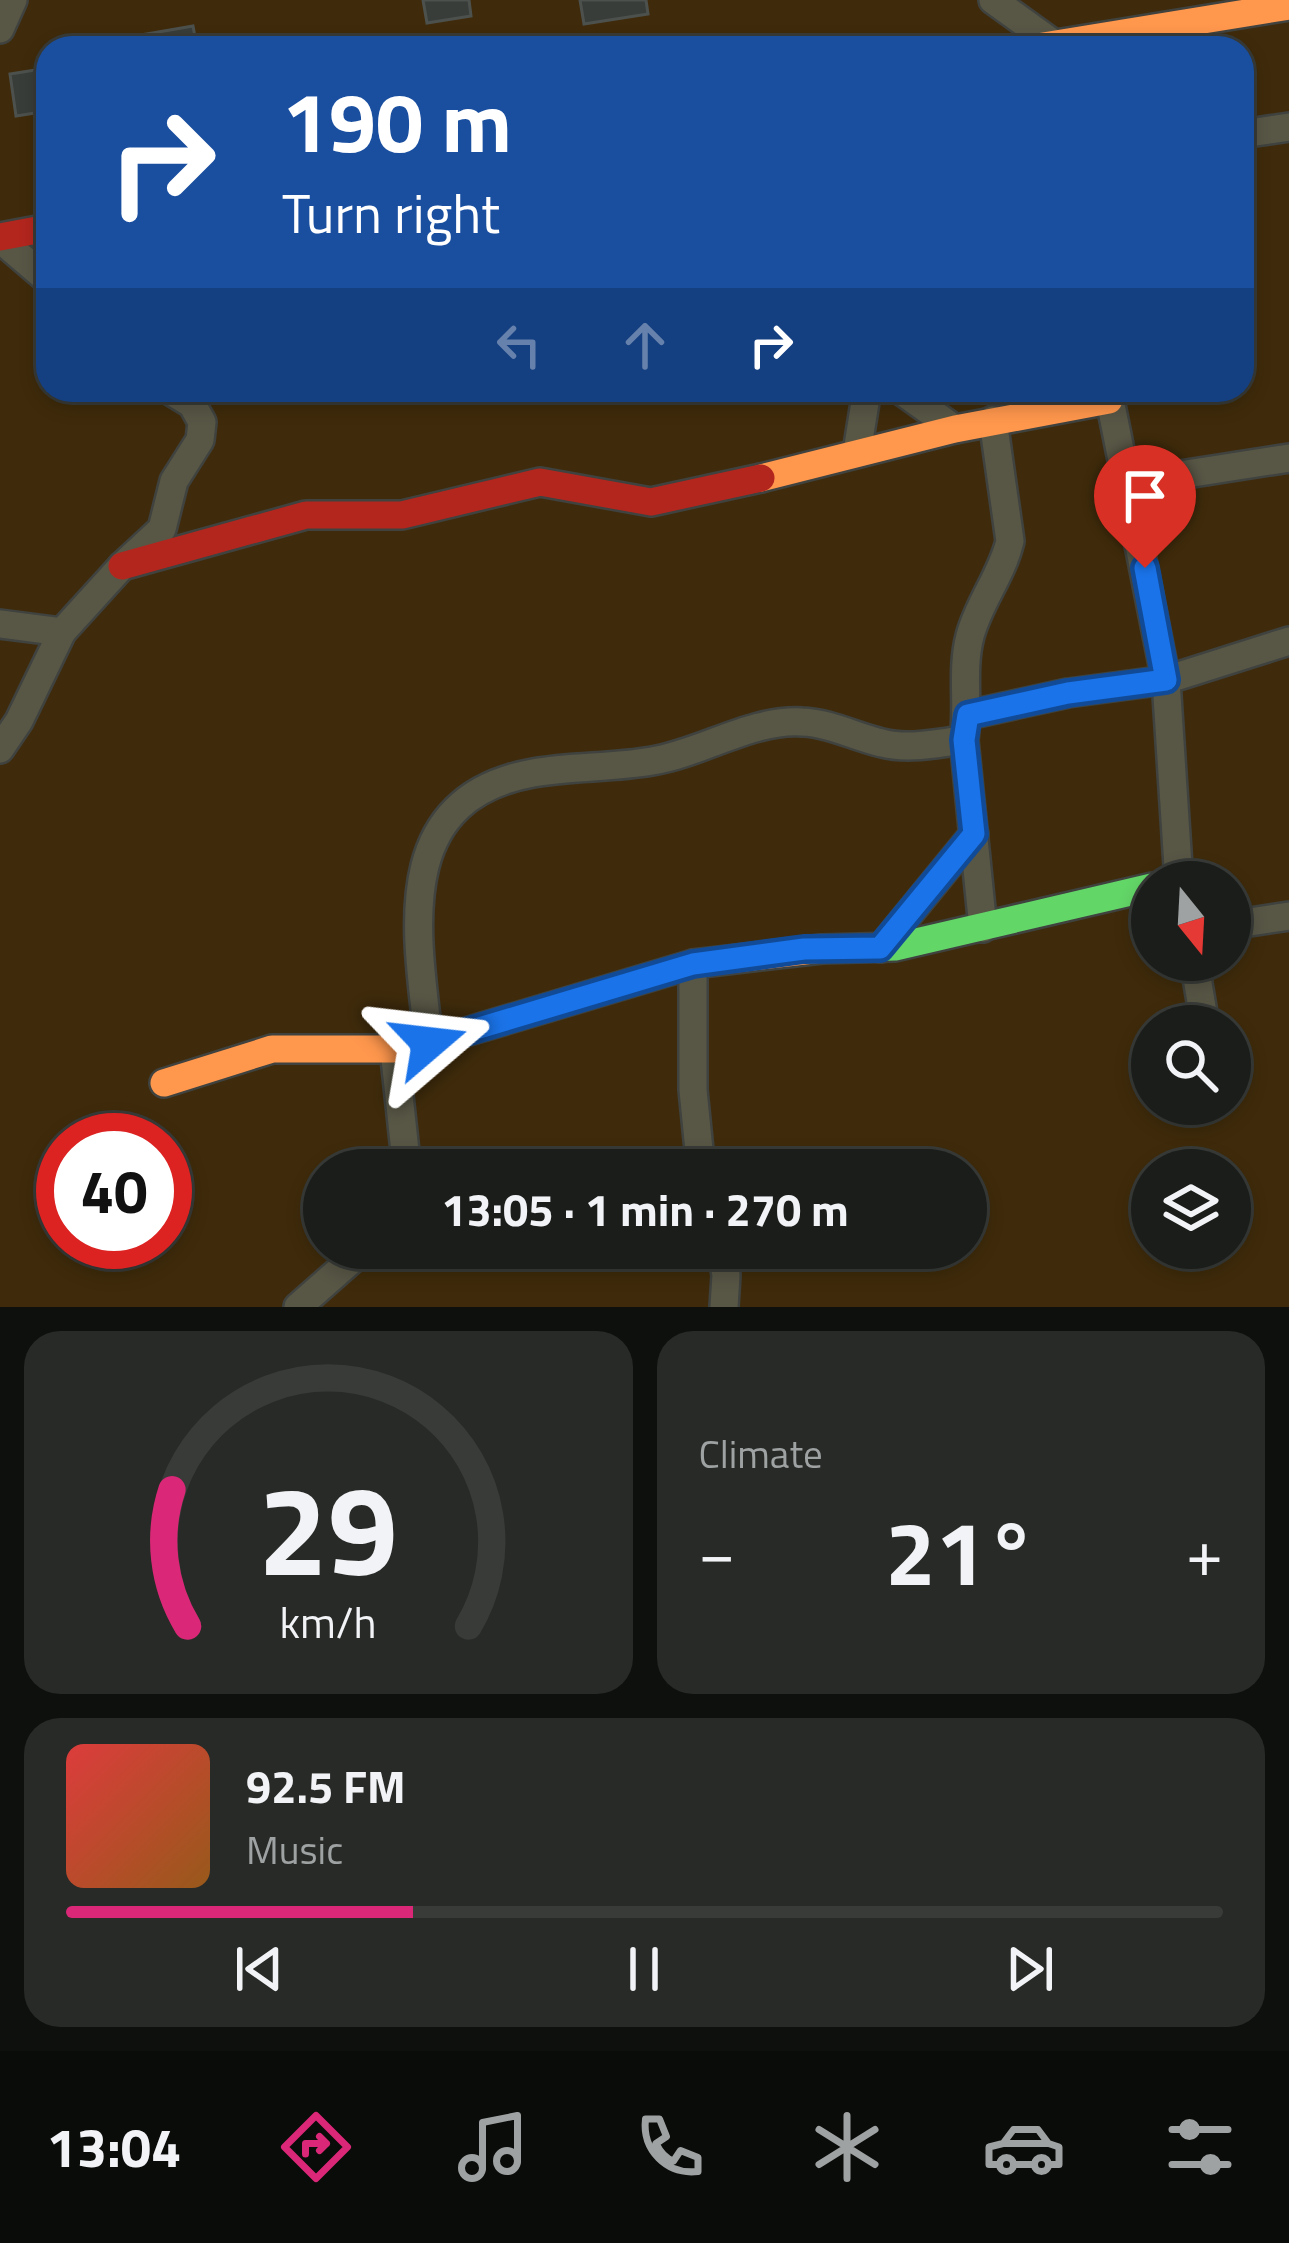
<!DOCTYPE html>
<html lang="en">
<head>
<meta charset="utf-8">
<style>
	body { margin:0; font-family:"Titillium Web",sans-serif; background:#272a26; color:#f1f3f6; height:100vh; display:flex; flex-direction:column; font-size:45px; white-space:nowrap }
	* { box-sizing:border-box; margin:0 }
	p { font-size:39px; color:#9fa2a2 }
	.icon { flex:none; width:66px; height:66px; fill:none; stroke:currentColor; stroke-width:2; stroke-linecap:round; stroke-linejoin:round }
	.map { position:relative; height:1307px; overflow:hidden }
	.panel { display:flex; flex-direction:column; gap:24px; padding:24px; background:#0e100e; flex:1 }
	.panel>* { flex:none }
	.banner { position:absolute; left:36px; top:36px; width:1218px; height:366px; border-radius:36px; box-shadow:0 6px 18px #0003,0 0 0 3px #383b38; background:#1a4fa0; color:#fff; overflow:hidden }
	.needle { width:78px; rotate:162deg }
	.buttons { position:absolute; left:1131px; top:861px; display:grid; gap:24px }
	.buttons a { display:grid; place-items:center; width:120px; height:120px; border-radius:50%; background:#1a1d19; box-shadow:0 6px 18px #0003,0 0 0 3px #383b38; font-size:60px }
	.speed { position:absolute; left:36px; top:1113px; display:flex; gap:24px; font-size:60px; font-weight:700; text-align:center }
	.speed>* { display:grid; place-content:center; width:156px; height:156px; border-radius:50%; background:#1a1d19; box-shadow:0 6px 18px #0003,0 0 0 3px #383b38; line-height:1 }
	.speed .limit { border:18px solid #d22; background:#fff; color:#111 }
	.pin { position:absolute; display:grid; place-items:center; width:102px; height:102px; color:#fff; margin:-123px -51px; border-radius:50% 50% 50% 0; rotate:-45deg; box-shadow:0 0 12px #0007 }
	.pin .icon { rotate:45deg }
	.me { position:absolute; width:132px; margin:-66px; rotate:73deg; stroke-linejoin:round; filter:drop-shadow(0 0 9px #0008) }
	.turn { display:flex; align-items:center; gap:42px; height:252px; padding:0 48px; font-size:54px }
	.turn .icon { width:156px; height:156px; stroke-width:2.5 }
	.turn b { display:block; font-size:84px; line-height:102px }
	.lanes { display:flex; align-items:center; height:114px; padding:0 48px; background:#0003; justify-content:center; gap:60px; direction:ltr }
	.lanes .off { opacity:.35 }
	.big { font-size:90px; font-weight:700; line-height:1.1 }
	.panel .widget { flex:1; display:flex; flex-direction:column; justify-content:center; gap:18px; min-width:0; padding:0 42px; border-radius:36px; background:#272a26 }
	.panel .dial { align-items:center; gap:0 }
	.dial svg { height:312px; overflow:visible; fill:none; stroke:#383b38; stroke-width:7; stroke-linecap:round; text-anchor:middle }
	.dial text { fill:#f1f3f6; stroke:none }
	.song { display:flex; align-items:center; gap:36px }
	.cover { width:144px; height:144px; border-radius:18px; background:linear-gradient(135deg,hsl(0 70% 55%),hsl(30 70% 35%)) }
	.played { height:12px; border-radius:6px; background:linear-gradient(90deg,#db2777 30%,#383b38 30%) }
	.keys { display:flex; justify-content:space-around; direction:ltr }
	.heat { display:flex; justify-content:space-between; align-items:center; font-size:66px; direction:ltr }
	.panel .tiles { flex:1; display:grid; gap:24px; grid-template-columns:1fr 1fr }
	.widget:last-child { grid-column:span 2 }
	.trip { position:absolute; left:303px; top:1149px; width:684px; height:120px; border-radius:60px; background:#1a1d19; box-shadow:0 6px 18px #0003,0 0 0 3px #383b38; font-weight:700; line-height:120px; text-align:center }
	.tab-bar { display:flex; height:192px; justify-content:space-around; align-items:center; background:#0a0c0a; color:#9fa2a2 }
	.tab-bar .icon { width:84px; height:84px }
	.tab-bar .active { color:#db2777 }
	.tab-bar b { font-size:54px; color:#f1f3f6 }
	.map>svg:first-child { display:block }
</style>
</head>
<body>
<div class="map">
<svg width="1289" height="1307" viewBox="0 0 1289 1307">
	<rect width="100%" height="100%" fill="#232721"/>
	<path fill="#3f2b0b" fill-rule="evenodd" d="M0 0H1289V1307H0ZM48 48H1242V390H48ZM1152 882H1230V960H1152ZM1152 1026H1230V1104H1152ZM63 1140H165V1242H63ZM324 1170H966V1248H324ZM1152 1170H1230V1248H1152Z"/>
	<g fill="#393d39" stroke="#4d514e" stroke-width="3">
		<path d="M423 0H469L471 16 427 23Z"/>
		<path d="M580 0H646L648 14 584 24Z"/>
		<path d="M193 26 197 48H137L135 36Z"/>
		<path d="M48 68V111L16 116 10 74Z"/>
	</g>
	<g fill="none" stroke-linecap="round" stroke-linejoin="round">
		<g stroke="#3f423e" stroke-width="32">
			<g id="street">
				<path d="M993 0 1054 44 1055 48"/>
				<path d="M0 29 13 0"/>
				<path d="M1242 134 1289 127"/>
				<path d="M0 239 48 280"/>
				<path d="M900 390 955 429"/>
				<path d="M1108 390 1166 680 1179 882"/>
				<path d="M857 452 867 390"/>
				<path d="M1129 483 1289 458"/>
				<path d="M0 624 62 632"/>
				<path d="M968 715 1068 693 1166 680 1289 641"/>
				<path d="M0 749 19 721 62 632 122 566 162 529 174 481 200 440 202 422 192 404 169 390"/>
				<path d="M1230 925 1289 916"/>
				<path d="M983 928 964 740C969 706 961 670 970 636 979 602 1002 575 1010 541L993 420"/>
				<path d="M881 948 974 834"/>
				<path d="M1194 960 1203 1013"/>
				<path d="M693 964V1090L701 1170"/>
				<path d="M429 1043C417 935 389 799 533 773 572 766 613 768 652 761 702 753 751 719 802 722 830 723 856 737 882 743 909 750 937 743 964 740"/>
				<path d="M394 1049 407 1170"/>
				<path d="M721 1248 726 1275 724 1307"/>
				<path d="M298 1307 365 1248"/>
			</g>
		</g>
		<g stroke="#3f423e" stroke-width="32">
			<path id="fast" d="M822 949 895 947 1152 887"/>
		</g>
		<g stroke="#3f423e" stroke-width="32">
			<g id="slow">
				<path d="M1031 48 1289 6"/>
				<path d="M761 478 955 429 1109 400"/>
				<path d="M164 1083 272 1049H394L429 1043 693 964 822 949"/>
			</g>
		</g>
		<g stroke="#3f423e" stroke-width="32">
			<g id="jam">
				<path d="M0 237 48 228"/>
				<path d="M122 566 306 515H402L540 482 651 502 761 478"/>
			</g>
		</g>
		<use href="#street" stroke="#585746" stroke-width="27"/>
		<use href="#fast" stroke="#63d668" stroke-width="27"/>
		<use href="#slow" stroke="#ff974d" stroke-width="27"/>
		<use href="#jam" stroke="#b3261e" stroke-width="27"/>
	</g>
	<g fill="none" stroke-linecap="round" stroke-linejoin="round">
		<g stroke="#114b97" stroke-width="30">
			<path id="route" d="M429 1043 693 964 804 949 880 948 974 834 964 740 968 715 1068 693 1166 680 1145 568"/>
		</g>
		<use href="#route" stroke="#1a73e8" stroke-width="21"/>
	</g>
</svg>
<div class="buttons">
<a><svg class="needle" viewBox="-14 -14 28 28"><path d="M0-13l5 13h-10z" fill="#e53935"/><path d="M0 13l5-13h-10z" fill="#9fa2a2"/></svg></a>
<a><svg class="icon" aria-label="search" viewBox="0 0 24 24"><circle cx="10" cy="10" r="6"/><path d="M15 15l6 6"/></svg></a>
<a><svg class="icon" aria-label="layers" viewBox="0 0 24 24"><path d="M12 4l9 5-9 5-9-5zM3 14l9 5 9-5"/></svg></a>
</div>
<div class="speed"><div class="limit">40</div></div>
<div class="pin" style="left:1145px;top:568px;background:#d93025"><svg class="icon" aria-label="arrive" viewBox="0 0 24 24"><path d="M6 21V4h12l-3 4 3 4H6"/></svg></div>
<svg class="me" style="left:429px;top:1043px" viewBox="-20 -20 40 40"><path d="M0-17L14 15 0 8-14 15z" fill="#1a73e8" stroke="#fff" stroke-width="4"/></svg>
<div class="trip">13:05 · 1 min · 270 m</div>
<div class="banner">
<div class="turn"><svg class="icon" aria-label="right" viewBox="0 0 24 24"><path d="M7 20v-9h11M14 6l5 5-5 5"/></svg><div><b>190 m</b>Turn right</div></div>
<div class="lanes"><svg class="icon off" aria-label="left" viewBox="0 0 24 24"><path d="M17 20v-9H6M10 6l-5 5 5 5"/></svg><svg class="icon off" aria-label="ahead" viewBox="0 0 24 24"><path d="M12 20V5M6 11l6-6 6 6"/></svg><svg class="icon" aria-label="right" viewBox="0 0 24 24"><path d="M7 20v-9h11M14 6l5 5-5 5"/></svg></div>
</div>
</div>
<section class="panel">
<div class="tiles">
<div class="widget dial"><svg viewBox="0 0 100 80">
<path d="M14 69A42 42 0 1 1 86 69"/>
<path d="M14 69A42 42 0 0 1 10 34" stroke="#db2777"/>
<text x="50" y="56" font-size="32" font-weight="700">29</text>
<text x="50" y="72" font-size="11">km/h</text>
</svg></div>
<div class="widget"><p>Climate</p>
<div class="heat"><a>−</a><b class="big">21°</b><a>+</a></div>
</div>
<div class="widget">
<div class="song"><i class="cover"></i><div><b>92.5 FM</b><p>Music</p></div></div>
<div class="played"></div>
<div class="keys"><svg class="icon" aria-label="previous" viewBox="0 0 24 24"><path d="M18 5L8 12l10 7zM5 5v14"/></svg><svg class="icon" aria-label="pause" viewBox="0 0 24 24"><path d="M8 5v14M16 5v14"/></svg><svg class="icon" aria-label="next" viewBox="0 0 24 24"><path d="M6 5l10 7-10 7zM19 5v14"/></svg></div>
</div>
</div>
</section>
<nav class="tab-bar">
<b>13:04</b>
<svg class="icon active" aria-label="directions" viewBox="0 0 24 24"><path d="M12 3l9 9-9 9-9-9zM9 14v-3h6M13 9l2 2-2 2"/></svg>
<svg class="icon" aria-label="music" viewBox="0 0 24 24"><path d="M9 18V5l10-2v13"/><circle cx="6" cy="18" r="3"/><circle cx="16" cy="16" r="3"/></svg>
<svg class="icon" aria-label="phone" viewBox="0 0 24 24"><path d="M5 4h4l2 5-3 2q2 4 5 5l2-3 5 2v4C11 20 4 13 5 4z"/></svg>
<svg class="icon" aria-label="climate" viewBox="0 0 24 24"><path d="M12 3v18M4 7l16 10M4 17L20 7"/></svg>
<svg class="icon" aria-label="car" viewBox="0 0 24 24"><path d="M5 17H2v-5l4-1 3-4h7l3 4 3 1v5h-3M9 17h6M6 11h13"/><circle cx="7" cy="17" r="2"/><circle cx="17" cy="17" r="2"/></svg>
<svg class="icon" aria-label="filters" viewBox="0 0 24 24"><path d="M4 7h16M4 17h16"/><circle cx="9" cy="7" r="2"/><circle cx="15" cy="17" r="2"/></svg>
</nav>
</body>
</html>
